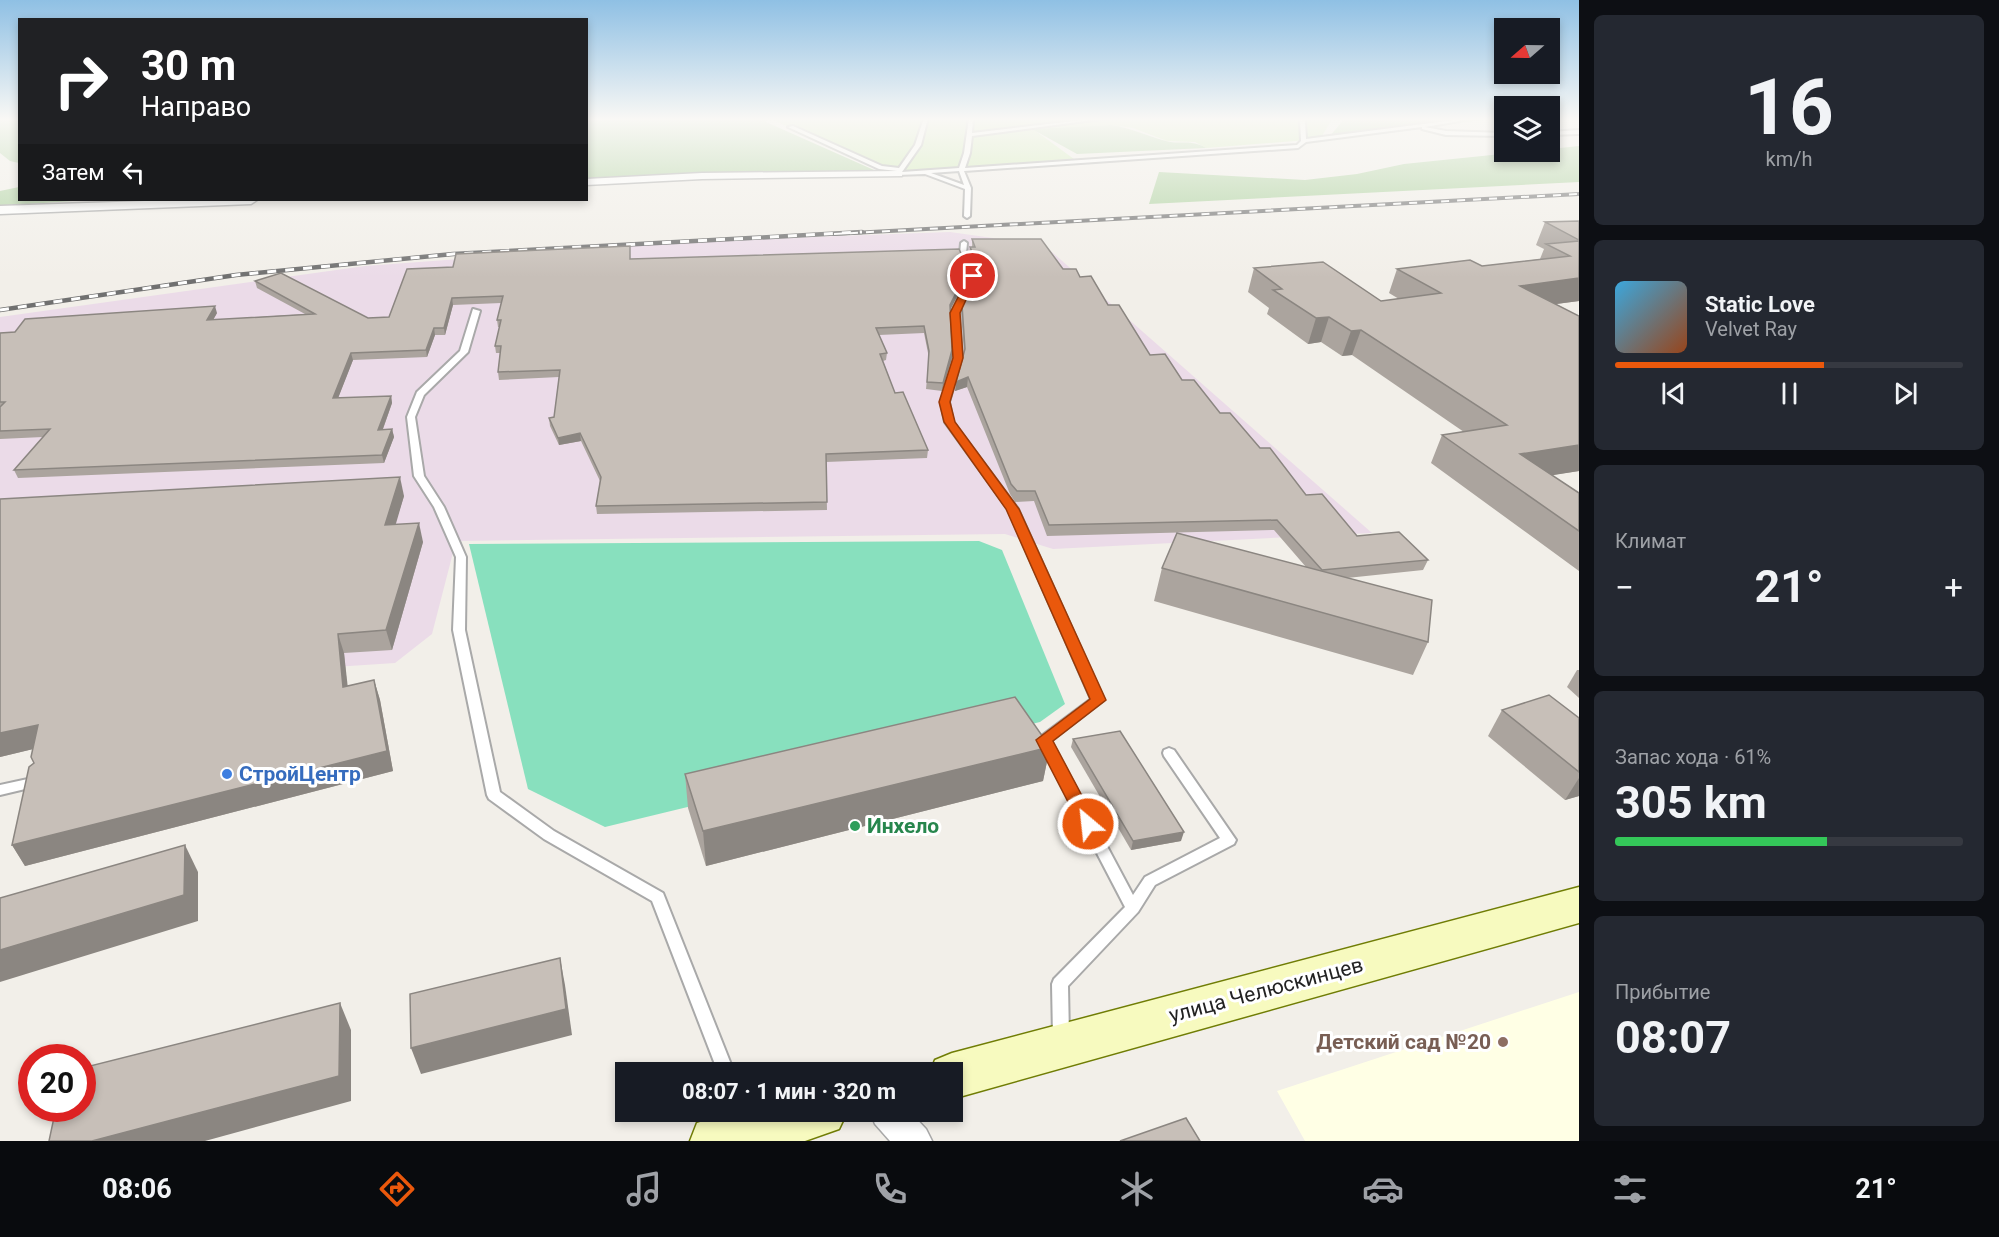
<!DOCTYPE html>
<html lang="ru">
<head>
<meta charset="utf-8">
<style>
	body { margin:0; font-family:Roboto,sans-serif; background:#242831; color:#f1f3f6; height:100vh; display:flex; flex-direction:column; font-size:22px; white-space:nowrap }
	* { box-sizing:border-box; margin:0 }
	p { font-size:20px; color:#9ea1a6 }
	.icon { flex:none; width:33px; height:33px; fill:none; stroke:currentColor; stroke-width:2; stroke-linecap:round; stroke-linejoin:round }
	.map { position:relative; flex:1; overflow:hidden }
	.details { display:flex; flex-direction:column; gap:15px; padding:15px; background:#0d0f14; width:420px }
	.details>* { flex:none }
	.guide { position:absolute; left:18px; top:18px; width:570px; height:183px; border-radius:0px; box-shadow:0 3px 9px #0003; background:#202124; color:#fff; overflow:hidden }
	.needle { width:39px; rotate:250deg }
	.buttons { position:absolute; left:1494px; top:18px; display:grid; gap:12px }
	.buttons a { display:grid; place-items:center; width:66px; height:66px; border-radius:0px; background:#171b24; box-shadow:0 3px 9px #0003; font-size:30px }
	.speed { position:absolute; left:18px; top:1044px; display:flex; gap:12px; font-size:30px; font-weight:700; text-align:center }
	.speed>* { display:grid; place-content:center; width:78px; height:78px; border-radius:50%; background:#171b24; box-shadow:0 3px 9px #0003; line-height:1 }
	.speed .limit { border:9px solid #d22; background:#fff; color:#111 }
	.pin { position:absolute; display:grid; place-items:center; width:51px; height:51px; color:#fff; margin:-26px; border:3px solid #fff; border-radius:50%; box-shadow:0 2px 6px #0007 }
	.me { position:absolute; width:66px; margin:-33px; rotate:332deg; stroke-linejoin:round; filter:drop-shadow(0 0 4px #0008) }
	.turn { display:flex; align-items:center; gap:21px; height:126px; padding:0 24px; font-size:27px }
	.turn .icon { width:78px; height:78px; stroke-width:2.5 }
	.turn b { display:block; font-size:42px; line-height:51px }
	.then { display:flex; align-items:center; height:57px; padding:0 24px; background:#0003; gap:12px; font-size:22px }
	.big { font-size:45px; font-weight:700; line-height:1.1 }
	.details .widget { flex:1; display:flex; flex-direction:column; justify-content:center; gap:9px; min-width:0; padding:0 21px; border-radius:9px; background:#242831 }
	.details .dial { align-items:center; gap:0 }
	.dial b { font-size:78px; line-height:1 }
	.song { display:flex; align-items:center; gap:18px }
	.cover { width:72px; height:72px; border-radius:9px; background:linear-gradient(135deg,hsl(200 70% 55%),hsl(20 70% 35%)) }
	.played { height:6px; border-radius:3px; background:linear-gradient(90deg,#ea580c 60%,#363941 60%) }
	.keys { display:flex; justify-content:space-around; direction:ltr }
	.heat { display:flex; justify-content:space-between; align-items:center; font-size:33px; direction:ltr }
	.charge { height:9px; border-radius:4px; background:linear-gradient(90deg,#34c759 61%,#363941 0) }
	.trip { position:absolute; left:615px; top:1062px; width:348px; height:60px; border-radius:0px; background:#171b24; box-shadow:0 3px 9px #0003; font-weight:700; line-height:60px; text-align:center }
	.dock { display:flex; height:96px; justify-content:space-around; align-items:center; background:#090b0e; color:#9ea1a6 }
	.dock .icon { width:42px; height:42px }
	.dock .current { color:#ea580c }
	.dock b { font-size:27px; color:#f1f3f6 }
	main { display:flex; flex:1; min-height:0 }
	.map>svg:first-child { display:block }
</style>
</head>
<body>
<main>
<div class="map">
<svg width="1579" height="1141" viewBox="0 0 1579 1141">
	<rect width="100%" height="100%" fill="#f2efe9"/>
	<path fill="#ebdbe8" d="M950 232 1044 245 1372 533 1053 549 1005 534 456 541 432 634 395 663 0 689V317L365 266 703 241Z"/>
	<path fill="#ffffe5" d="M1579 992V1141H1305L1277 1091Z"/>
	<path fill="#cdebb0" d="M769 118H1333L1320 139 1206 148 1195 142 1167 141 1133 128 1111 125 1033 129 1078 162C1014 168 950 173 886 172Z"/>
	<g fill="#add19e">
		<path d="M0 118H19V163L10 161 0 153Z"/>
		<path d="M586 118H765L766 122 874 170 886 172 669 174 587 178Z"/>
		<path d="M1345 118H1504L1330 136Z"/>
		<path d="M1111 125C1131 128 1147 136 1166 141 1181 145 1190 139 1206 148L1077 154 1032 129Z"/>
		<path d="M1579 146V182L1149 204 1159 172 1305 180 1357 174 1404 164Z"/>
		<path d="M19 187 20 200H87L0 206V191Z"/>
	</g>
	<path fill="#88e0be" d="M979 541 1002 550 1065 704 1040 722 605 827 528 789 469 544Z"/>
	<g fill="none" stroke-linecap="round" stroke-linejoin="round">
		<g stroke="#a9a9a9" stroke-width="4">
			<g id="lane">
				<path d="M924 118H928L921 145 902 172 959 168 964 153 969 118H973L972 133 1098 118H1108L972 136 970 153 965 168 1297 145 1301 141 1300 120 1302 118H1307L1305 121 1306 139 1454 120 1452 118H1456L1460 121 1425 127 1446 131 1504 133V136L1446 135 1422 129V127L1306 142 1298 148 964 171 971 188 970 216 967 218 964 216 965 189 925 174 896 175 897 171 879 169 788 127 793 126 882 166 899 168 915 145ZM959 171 964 185 931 173Z"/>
				<path d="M1579 130V134L1550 135V132Z"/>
				<path d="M964 241 967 243 966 254 976 276 959 313 962 358 949 402 953 422 1018 509 1104 700 1051 741 1133 895 1145 877 1220 838 1164 756 1163 753 1164 750 1169 748 1174 750 1236 840 1234 844 1155 885 1138 912 1068 986 1069 1037 1067 1042 1061 1045 1055 1042 1053 1037 1052 984 1054 979 1125 907 1038 740 1040 737 1091 699 1008 509 945 422 941 402 954 358 951 313 970 276 960 254 961 243Z"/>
				<path d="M473 309 480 311 468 352 424 395 415 417 424 476 444 507 466 557 465 630 500 792 554 831 663 893 734 1072H718L652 901 544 839 489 799 487 795 453 630 456 557 434 507 414 476 407 417 417 392 460 351Z"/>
				<path d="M37 777 42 779 44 782 42 785 0 795V785Z"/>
			</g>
		</g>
		<g stroke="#a9a9a9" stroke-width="3">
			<g id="street">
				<path d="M898 171 902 172V176L702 179 586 185V179L702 173Z"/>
				<path d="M174 200H257L251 204 0 214V206Z"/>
				<path d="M870 1112H910L926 1129 932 1141H890L875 1124Z"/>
			</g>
		</g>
		<g stroke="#707d05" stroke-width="3">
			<g id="secondary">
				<path d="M1579 887V923L952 1099V1072H930L935 1060 952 1053Z"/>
				<path d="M732 1112H847L839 1129 805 1141H690L697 1123Z"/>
			</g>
		</g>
		<use href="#lane" fill="#fff" fill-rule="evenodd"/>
		<use href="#street" fill="#fff" fill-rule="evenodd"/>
		<use href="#secondary" fill="#f7fabf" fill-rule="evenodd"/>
		<g stroke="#707070" stroke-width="4">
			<path id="rail-far1" d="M834 234 1579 194"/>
		</g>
		<g stroke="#707070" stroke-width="4.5">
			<path id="rail" d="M0 310 236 275 453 254 862 232"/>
		</g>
		<use href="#rail-far1" stroke="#fff" stroke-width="2" stroke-dasharray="8" stroke-linecap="butt"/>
		<use href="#rail" stroke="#fff" stroke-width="3" stroke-dasharray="9" stroke-linecap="butt"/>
	</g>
	<g fill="#aba49e">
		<path d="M1579 221V301L1556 304 1579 316V471L1552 475 1579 493V571L1431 463 1442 435 1464 432 1352 355 1342 356 1321 342 1308 344 1267 314 1269 308 1248 292 1254 268 1381 301 1399 299 1389 293 1397 269 1482 266 1540 259 1544 249 1536 245 1545 222Z"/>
		<path d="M972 239 1063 269 1080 277 1108 305 1150 355 1182 380 1260 448 1306 495 1357 536 1428 560 1423 570 1347 578 1428 642 1413 675 1154 601 1162 568 1306 567 1274 530 1047 536 1034 501 1015 502 1010 494 967 387 955 391 964 353 961 313 962 305 977 273 969 255 970 247H972Z"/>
		<path d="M630 259 968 269V276L950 310 952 350V358L942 391 926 389 929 358 924 333 879 335 887 353 886 360 883 361 895 393 928 450 927 458 826 462 827 510 597 514 596 506 600 481 581 441 559 445 550 426 549 418 554 417 559 377 499 380 498 372 500 353H496L495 346 500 327H498L497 320 501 303 453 305 445 335H435L427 357 353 360 338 398 391 396 392 403 383 429H392L394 437 384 463 18 478 14 470 43 437 0 439V333L217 313 213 320 305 314 257 288 255 281 368 318 389 317 407 269Z"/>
		<path d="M404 496 395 524 423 542 392 650 344 653 347 686 374 680 380 700 393 771 25 866 12 845 34 763 33 749 0 757V499Z"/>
		<path d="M1577 670H1579V698L1567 687Z"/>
		<path d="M1502 710 1579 718V796L1565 800 1488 736Z"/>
		<path d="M1073 739 1181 841 1131 850 1071 747Z"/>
		<path d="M1050 747 1043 781 706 866 688 808 685 774Z"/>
	</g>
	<g fill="#8b8681">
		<path d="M968 269V276L949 312 950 305Z"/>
		<path d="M1579 278V301L1510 310 1520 286Z"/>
		<path d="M452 298 453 305 445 335 444 328Z"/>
		<path d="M215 306 217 313 209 327 207 320Z"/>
		<path d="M1329 317 1321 342 1308 344 1316 318Z"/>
		<path d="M434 328 435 335 427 357 426 350Z"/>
		<path d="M1361 330 1352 355 1342 356 1351 331Z"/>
		<path d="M952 350V358L942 391 943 383Z"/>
		<path d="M351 353 353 360 335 406 333 398Z"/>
		<path d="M968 377 967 387 955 391 956 382Z"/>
		<path d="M391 396 392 403 380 437 378 430Z"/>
		<path d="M392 429 394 437 384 463 382 455Z"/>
		<path d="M580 433 581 441 559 445 558 438Z"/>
		<path d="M1579 445V471L1510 482 1520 454Z"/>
		<path d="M400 477 404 496 390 544 385 525Z"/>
		<path d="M419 523 423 542 392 650 386 630Z"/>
		<path d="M338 634 344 653 350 707 343 687Z"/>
		<path d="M374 680 380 700 393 771 25 866 12 845Z"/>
		<path d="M38 725 50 745 0 757V733Z"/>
		<path d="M1050 747 1043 781 706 866 703 831Z"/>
		<path d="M1579 778V796L1565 800Z"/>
		<path d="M1184 832 1181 841 1131 850 1133 841Z"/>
		<path d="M185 845 198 872V921L0 982V950Z"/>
		<path d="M560 958 565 985 572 1035 421 1074 411 1048Z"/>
		<path d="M340 1003 351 1030V1101L205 1141H92Z"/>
	</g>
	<g fill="#c7bfb8" stroke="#8b8681" stroke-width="1.5">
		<path d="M1579 221V240L1545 222Z"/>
		<path d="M972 239H1041L1063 269H1076L1080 277 1091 276 1108 305H1119L1150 355 1165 354 1182 380H1194L1220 413H1230L1260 448H1270L1306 495 1322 494 1357 536 1399 532 1428 560 1322 570 1277 520 1049 525 1035 491H1017L1011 484 968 377 956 382 965 349 962 305 979 268 970 247H975Z"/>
		<path d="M1579 241V278L1520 286 1579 316V445L1520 454 1579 493V531L1442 435 1507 425 1361 330 1351 331 1329 317 1316 318 1273 290 1282 289 1254 268 1323 262 1381 301 1441 293 1397 269 1470 260 1482 266 1570 256 1546 244Z"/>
		<path d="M630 246V259L959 249 968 269 950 305 952 350 943 383 927 382 929 351 924 326 876 328 887 353 880 354 895 393 903 392 928 450 826 454 827 502 596 506 601 477 580 433 558 438 549 418 554 417 560 370 498 372 501 346H495L501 320H497L503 296 452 298 444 328H434L426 350 351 353 333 398 391 396 378 430 392 429 382 455 14 470 50 429 0 431V407L5 402H0V333L15 332 25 319 215 306 207 320 315 314 255 281 281 273 368 318 389 317 407 269 453 267 456 254Z"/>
		<path d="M400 477 385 525 419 523 386 630 338 634 343 687 374 680 387 751 12 845 29 767 34 763 31 757 38 725 0 733V499Z"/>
		<path d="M1177 533 1432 600 1428 642 1162 568Z"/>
		<path d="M1549 695 1579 718V772L1502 710Z"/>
		<path d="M1015 697 1050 747 703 831 685 774Z"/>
		<path d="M1120 731 1184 832 1133 841 1073 739Z"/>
		<path d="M185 845 184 895 0 950V898Z"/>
		<path d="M560 958 566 1009 411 1048 410 994Z"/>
		<path d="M340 1003 339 1076 92 1141H49L56 1108H82V1068Z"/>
		<path d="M1186 1118 1200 1141H1120Z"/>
	</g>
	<linearGradient id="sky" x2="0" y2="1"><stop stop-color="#8fc0e4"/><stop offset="0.43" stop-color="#f9f8f5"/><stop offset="1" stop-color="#f9f8f5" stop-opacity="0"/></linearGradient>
	<rect width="1579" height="277" fill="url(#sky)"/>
	<path fill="#ea580c" stroke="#983908" stroke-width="1.5" d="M970 274 977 276 960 313 963 358 950 402 955 422 1019 509 1106 700 1053 741 1097 824 1095 829H1082L1036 740 1090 699 1006 509 944 422 939 402 953 358 950 313Z"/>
	<circle fill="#3f7fe0" stroke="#fff" stroke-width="2" cx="227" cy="774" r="6"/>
	<circle fill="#2e9e5b" stroke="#fff" stroke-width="2" cx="855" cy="826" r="6"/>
	<circle fill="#8d6e63" stroke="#fff" stroke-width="2" cx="1503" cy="1042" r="6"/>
	<g text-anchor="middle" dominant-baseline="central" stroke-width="6" stroke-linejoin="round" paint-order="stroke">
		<g font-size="21" font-weight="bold" fill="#366cbe" stroke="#fff" text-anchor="start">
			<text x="239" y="774">СтройЦентр</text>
		</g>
		<g font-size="21" font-weight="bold" fill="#27864d" stroke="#fff" text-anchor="start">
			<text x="867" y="826">Инхело</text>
		</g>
		<g font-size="21" fill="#222" stroke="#fff">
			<text transform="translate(1266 990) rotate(-15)">улица Челюскинцев</text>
		</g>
		<g font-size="21" font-weight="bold" fill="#785e54" stroke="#fff" text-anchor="end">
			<text x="1491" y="1042">Детский сад №20</text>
		</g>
	</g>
</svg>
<div class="buttons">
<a><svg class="needle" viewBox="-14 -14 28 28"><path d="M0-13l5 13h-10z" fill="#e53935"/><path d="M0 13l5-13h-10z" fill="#9ea1a6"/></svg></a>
<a><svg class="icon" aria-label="layers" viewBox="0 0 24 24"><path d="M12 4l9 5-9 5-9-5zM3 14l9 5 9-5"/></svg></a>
</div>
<div class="speed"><div class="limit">20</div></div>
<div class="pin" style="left:973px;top:276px;background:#d93025"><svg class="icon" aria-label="arrive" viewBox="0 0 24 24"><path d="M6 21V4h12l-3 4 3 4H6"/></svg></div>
<svg class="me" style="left:1088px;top:824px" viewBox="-20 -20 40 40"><circle r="17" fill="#ea580c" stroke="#fff" stroke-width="3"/><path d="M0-11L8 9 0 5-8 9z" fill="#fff"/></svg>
<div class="trip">08:07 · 1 мин · 320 m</div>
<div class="guide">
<div class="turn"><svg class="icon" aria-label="right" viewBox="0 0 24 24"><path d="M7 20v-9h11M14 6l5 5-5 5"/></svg><div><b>30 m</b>Направо</div></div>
<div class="then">Затем<svg class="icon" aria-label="left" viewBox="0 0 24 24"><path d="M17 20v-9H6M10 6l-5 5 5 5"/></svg></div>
</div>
</div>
<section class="details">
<div class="widget dial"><b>16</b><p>km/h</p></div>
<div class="widget">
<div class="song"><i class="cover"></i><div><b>Static Love</b><p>Velvet Ray</p></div></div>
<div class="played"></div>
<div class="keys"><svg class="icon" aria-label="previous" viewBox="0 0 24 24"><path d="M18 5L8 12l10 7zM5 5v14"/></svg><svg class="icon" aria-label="pause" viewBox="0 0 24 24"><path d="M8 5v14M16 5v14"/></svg><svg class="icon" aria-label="next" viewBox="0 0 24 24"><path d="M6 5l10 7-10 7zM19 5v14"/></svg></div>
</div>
<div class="widget"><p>Климат</p>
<div class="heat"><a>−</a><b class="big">21°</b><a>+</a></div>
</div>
<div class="widget"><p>Запас хода · 61%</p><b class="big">305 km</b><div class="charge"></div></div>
<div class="widget"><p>Прибытие</p><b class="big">08:07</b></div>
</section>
</main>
<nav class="dock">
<b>08:06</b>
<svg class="icon current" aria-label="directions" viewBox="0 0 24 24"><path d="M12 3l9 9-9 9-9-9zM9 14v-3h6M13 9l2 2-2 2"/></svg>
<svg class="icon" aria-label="music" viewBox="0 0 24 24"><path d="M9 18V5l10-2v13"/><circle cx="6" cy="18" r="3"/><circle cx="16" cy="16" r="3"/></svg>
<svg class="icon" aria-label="phone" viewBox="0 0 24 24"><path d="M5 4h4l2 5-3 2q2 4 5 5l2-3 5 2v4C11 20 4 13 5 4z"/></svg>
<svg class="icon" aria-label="climate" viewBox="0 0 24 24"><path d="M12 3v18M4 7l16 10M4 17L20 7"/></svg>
<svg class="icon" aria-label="car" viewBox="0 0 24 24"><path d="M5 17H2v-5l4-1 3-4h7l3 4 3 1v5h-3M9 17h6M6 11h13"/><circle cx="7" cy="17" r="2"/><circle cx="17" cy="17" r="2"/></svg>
<svg class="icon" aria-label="filters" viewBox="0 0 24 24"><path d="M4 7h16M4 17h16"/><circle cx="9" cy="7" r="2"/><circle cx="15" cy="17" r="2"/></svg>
<b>21°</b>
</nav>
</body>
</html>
